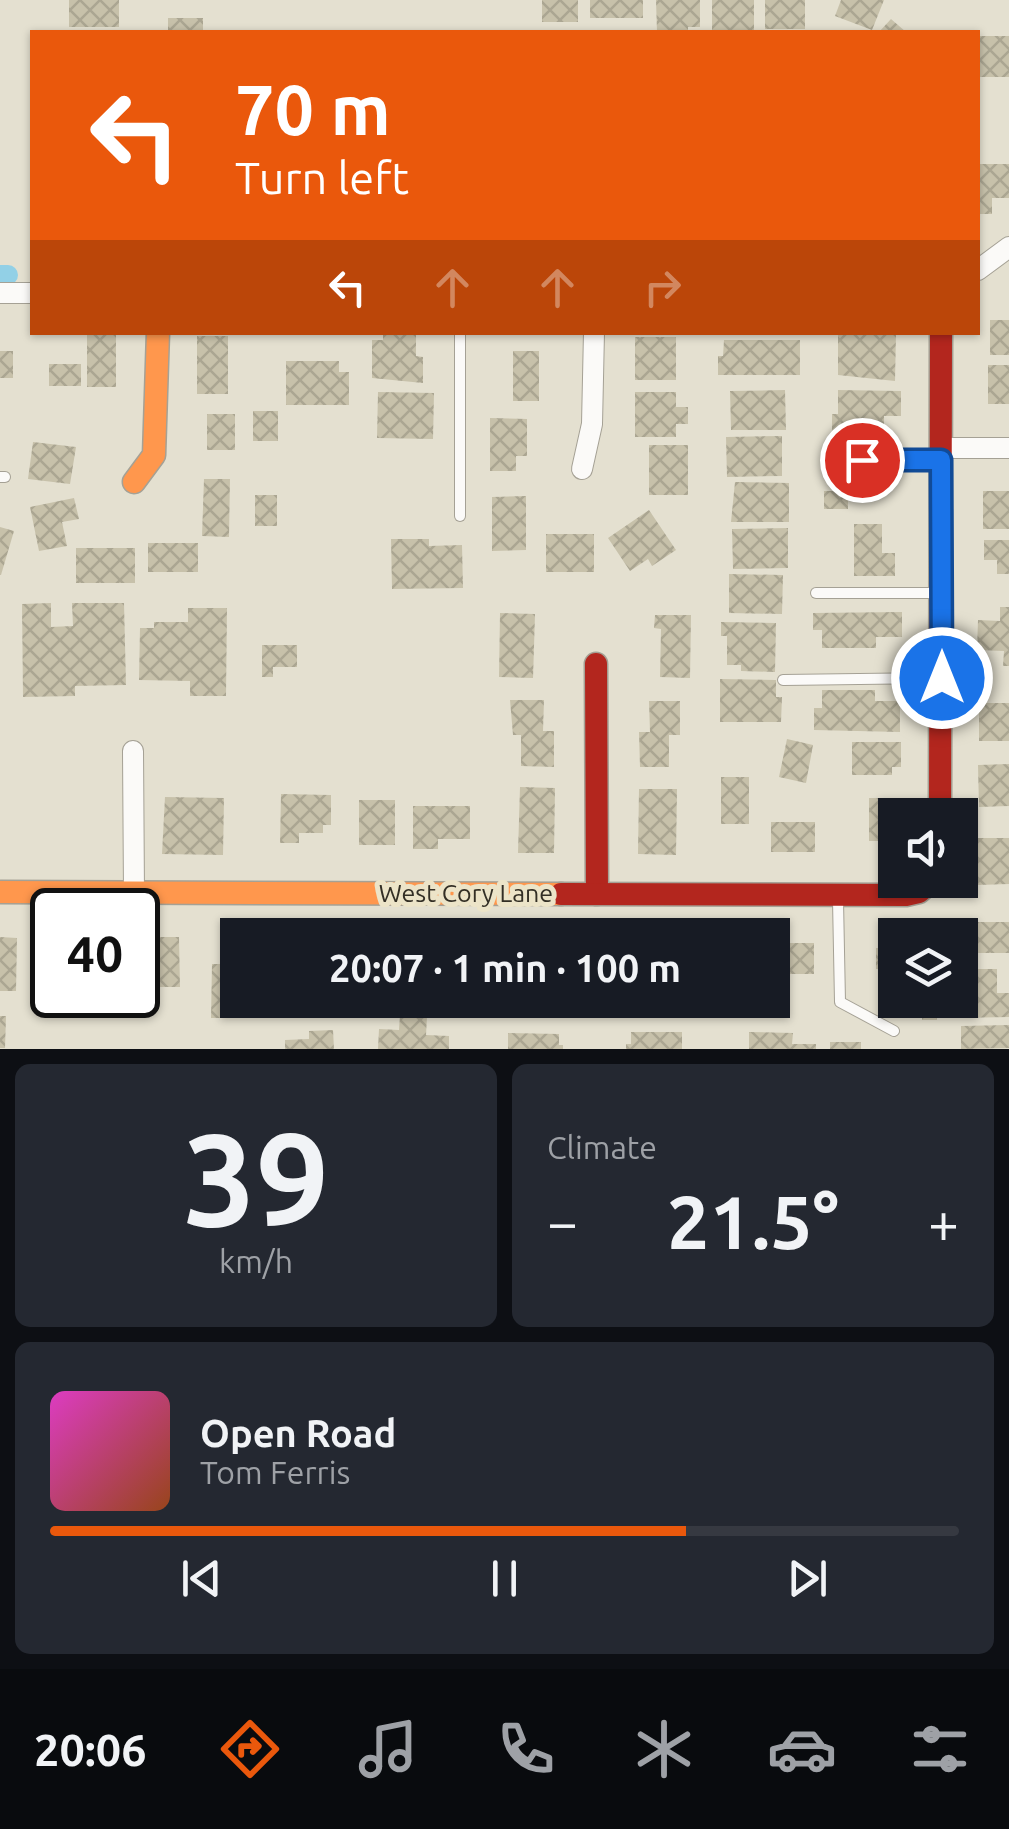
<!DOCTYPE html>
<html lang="en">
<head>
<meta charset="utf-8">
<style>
	body { margin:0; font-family:Ubuntu,sans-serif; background:#242831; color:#f1f3f6; height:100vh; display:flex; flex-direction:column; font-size:38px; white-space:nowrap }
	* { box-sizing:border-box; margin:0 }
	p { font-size:32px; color:#9ea1a6 }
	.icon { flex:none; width:55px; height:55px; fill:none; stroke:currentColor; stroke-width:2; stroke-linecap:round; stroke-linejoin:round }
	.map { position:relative; height:1049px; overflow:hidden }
	.side { display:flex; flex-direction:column; gap:15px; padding:15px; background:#0d0f14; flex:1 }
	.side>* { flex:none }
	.banner { position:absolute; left:30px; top:30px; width:950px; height:305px; border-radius:0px; box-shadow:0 2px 8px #0004; background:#ea580c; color:#fff; overflow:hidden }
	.controls { position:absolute; left:878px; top:798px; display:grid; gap:20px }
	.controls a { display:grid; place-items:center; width:100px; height:100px; border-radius:0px; background:#171b24; box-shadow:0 2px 8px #0004; font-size:50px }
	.speed { position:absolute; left:30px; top:888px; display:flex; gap:20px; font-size:50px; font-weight:700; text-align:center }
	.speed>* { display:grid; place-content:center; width:130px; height:130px; border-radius:50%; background:#171b24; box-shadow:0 2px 8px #0004; line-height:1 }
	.speed .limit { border:5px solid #111; border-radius:15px; background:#fff; color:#111 }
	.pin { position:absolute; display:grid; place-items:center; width:85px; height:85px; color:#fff; margin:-42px; border:5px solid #fff; border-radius:50%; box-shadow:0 2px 10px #0007 }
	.me { position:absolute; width:110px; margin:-55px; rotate:0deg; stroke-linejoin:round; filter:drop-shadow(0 0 8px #0008) }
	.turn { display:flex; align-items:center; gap:35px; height:210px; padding:0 40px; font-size:45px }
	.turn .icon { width:130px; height:130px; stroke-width:2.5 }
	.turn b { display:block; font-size:70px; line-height:85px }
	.lanes { display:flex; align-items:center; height:95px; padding:0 40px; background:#0003; justify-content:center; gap:50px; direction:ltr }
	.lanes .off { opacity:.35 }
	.big { font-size:75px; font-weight:700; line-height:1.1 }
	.side .tile { flex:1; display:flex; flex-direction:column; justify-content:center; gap:15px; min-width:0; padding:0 35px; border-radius:15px; background:#242831 }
	.side .dial { align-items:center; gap:0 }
	.dial b { font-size:130px; line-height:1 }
	.song { display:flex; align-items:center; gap:30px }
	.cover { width:120px; height:120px; border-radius:15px; background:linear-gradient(135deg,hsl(310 70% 55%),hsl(20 70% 35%)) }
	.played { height:10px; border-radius:5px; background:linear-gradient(90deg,#ea580c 70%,#363941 70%) }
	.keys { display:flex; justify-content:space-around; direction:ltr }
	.heat { display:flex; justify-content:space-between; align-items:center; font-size:55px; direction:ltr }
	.side .tiles { flex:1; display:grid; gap:15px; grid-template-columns:1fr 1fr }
	.tile:last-child { grid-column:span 2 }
	.trip { position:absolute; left:220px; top:918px; width:570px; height:100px; border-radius:0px; background:#171b24; box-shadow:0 2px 8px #0004; font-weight:700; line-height:100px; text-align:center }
	.dock { display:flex; height:160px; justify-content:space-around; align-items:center; background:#090b0e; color:#9ea1a6 }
	.dock .icon { width:70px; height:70px }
	.dock .on { color:#ea580c }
	.dock b { font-size:45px; color:#f1f3f6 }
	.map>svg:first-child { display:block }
</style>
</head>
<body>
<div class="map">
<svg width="1009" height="1049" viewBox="0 0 1009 1049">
	<defs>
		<pattern id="building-cross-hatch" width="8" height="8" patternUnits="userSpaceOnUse" patternTransform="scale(2.5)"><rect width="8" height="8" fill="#c7c1aa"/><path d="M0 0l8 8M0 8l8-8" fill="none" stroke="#aba692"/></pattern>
	</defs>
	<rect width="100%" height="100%" fill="#e4e0d0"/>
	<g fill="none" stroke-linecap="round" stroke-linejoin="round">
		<path stroke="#92d0e6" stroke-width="20" d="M0 275H8"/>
	</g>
	<g fill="url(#building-cross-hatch)">
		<rect x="69" y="0" width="50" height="27"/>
		<rect x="542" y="0" width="36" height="22"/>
		<rect x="590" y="0" width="53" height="18"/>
		<path d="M656 0H700V27H688V32H657Z"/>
		<rect x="712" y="0" width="42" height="32"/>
		<rect x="765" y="0" width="40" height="29"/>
		<path d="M841 0H884L872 30 835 16Z"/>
		<rect x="168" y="18" width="35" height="14"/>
		<path d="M891 19 906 32H879Z"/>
		<rect x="978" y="36" width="31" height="41"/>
		<path d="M978 164H1009V198H992V214H978Z"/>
		<rect x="990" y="320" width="19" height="35"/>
		<path d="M383 332H416V356L423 357V383L372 378V340H383Z"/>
		<path d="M838 333 896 334 895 381 838 375Z"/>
		<rect x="87" y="335" width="29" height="52"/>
		<rect x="197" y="336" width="31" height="58"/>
		<rect x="635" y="337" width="41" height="43"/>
		<path d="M724 340H800V375H718V356H723Z"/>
		<rect x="0" y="351" width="13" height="27"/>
		<rect x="513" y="351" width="26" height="50"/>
		<path d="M286 361H339V372H349V405H286Z"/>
		<rect x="49" y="364" width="32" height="22"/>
		<rect x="988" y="365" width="21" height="39"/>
		<path d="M785 390 786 430H731L730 391Z"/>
		<path d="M838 390 901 391V416H884V429H876L875 442 858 441V436L832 435V414H838Z"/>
		<path d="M378 392 434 393 433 439 377 438Z"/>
		<path d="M635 392H676V407H688V424H676V437H635Z"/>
		<rect x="253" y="411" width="25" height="30"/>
		<rect x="207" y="414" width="28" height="36"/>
		<path d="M490 418 527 419V456H516V471H490Z"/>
		<path d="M782 436V476L727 477 726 437Z"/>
		<path d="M33 442 76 447 70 484 28 479Z"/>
		<rect x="649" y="445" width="39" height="50"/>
		<path d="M204 479H230L229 537 202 536Z"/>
		<path d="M735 482 789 483V522H731Z"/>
		<rect x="824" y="491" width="24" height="18"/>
		<rect x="983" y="491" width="26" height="38"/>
		<rect x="255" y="495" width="22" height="31"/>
		<path d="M526 496V550L492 551V497Z"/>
		<path d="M74 498 79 519 62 522 67 546 39 551 30 507Z"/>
		<path d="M649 510 676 550 652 566 648 559 630 571 608 538Z"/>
		<path d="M854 524H882V553H895V576H854Z"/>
		<path d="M0 527 14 531 1 575H0Z"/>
		<path d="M788 528V568L733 569 732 529Z"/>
		<rect x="546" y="534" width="48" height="38"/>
		<path d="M391 539H429V546L462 545 463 588 392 589Z"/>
		<path d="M984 540H1009V574H997V560H984Z"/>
		<rect x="148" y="543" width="50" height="29"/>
		<rect x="76" y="548" width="59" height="35"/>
		<path d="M729 574 783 575 782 614 729 613Z"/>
		<path d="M51 603V627L73 626 72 603H124L126 685 75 686V696L23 697 22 604Z"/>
		<path d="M1000 607H1009V666H1003L1004 651 977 650 978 620 1000 621Z"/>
		<path d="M188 608H227L226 696H190V681L139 680 140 628H154V622H188Z"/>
		<path d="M902 612V637H876V648H822V630H813V613Z"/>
		<path d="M500 613 535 614 533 678 499 677Z"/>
		<path d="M655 615H691L690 678 660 677 661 629 654 628Z"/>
		<path d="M721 622 776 623 775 672 741 671V665H727V636H721Z"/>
		<path d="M262 645H297V667H273V677H262Z"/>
		<path d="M720 679 776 680V697H782L781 722H720Z"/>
		<path d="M822 690H875V701H900V732L814 730V708H822Z"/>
		<path d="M510 700H544L543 731H554V767L521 766V735H513Z"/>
		<path d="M649 701H680V735H669V767H640L639 732H650Z"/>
		<rect x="979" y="703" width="30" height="38"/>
		<path d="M787 739 813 745 806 783 779 777Z"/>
		<path d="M852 742H901V767H892V775H852Z"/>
		<path d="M1009 764V806L979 807 978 765Z"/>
		<rect x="721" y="777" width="28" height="47"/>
		<path d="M520 787 555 788 554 853H518Z"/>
		<path d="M639 789H677L676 855 638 854Z"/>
		<path d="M281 794 331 795V825H323V833H299V843H280Z"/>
		<path d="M165 797 224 798 223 855 162 854Z"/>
		<path d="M869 798H901V815H895V841H869Z"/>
		<rect x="359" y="800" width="36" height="45"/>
		<path d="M413 806H470V839H438V849H413Z"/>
		<rect x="771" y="822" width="44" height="30"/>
		<path d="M977 838H1009V884L978 885Z"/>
		<path d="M956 922H1009V953H960Z"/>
		<path d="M585 927 614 929V935H585Z"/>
		<path d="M683 927V935H655V929Z"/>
		<path d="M0 937 17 938 16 991H0Z"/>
		<path d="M35 937H52V973L35 974Z"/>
		<path d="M138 937H179L180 987H159V1006H136Z"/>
		<rect x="772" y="943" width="42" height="31"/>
		<path d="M876 948H895V970L876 969Z"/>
		<path d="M212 964H238V1000H248V1018H211Z"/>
		<path d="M960 969H997V993H1009V1017L958 1018Z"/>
		<rect x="571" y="1000" width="38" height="12"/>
		<path d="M660 1000H698L699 1012 661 1013Z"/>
		<rect x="922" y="1001" width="15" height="19"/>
		<path d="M400 1015 427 1017 426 1035 449 1036V1049H378L379 1029 399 1030Z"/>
		<path d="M0 1016H6L5 1048H0Z"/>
		<path d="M1009 1025V1048L961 1049V1026Z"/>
		<path d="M333 1030 334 1049H285V1040L309 1039V1031Z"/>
		<path d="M631 1032H682V1049H626V1044H631Z"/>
		<path d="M749 1032 793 1033 792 1044H816V1049H749Z"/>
		<path d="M508 1033 559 1034V1045H563V1049H508Z"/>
		<rect x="830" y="1042" width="31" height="7"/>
	</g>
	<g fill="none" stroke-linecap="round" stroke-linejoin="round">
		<g stroke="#a5a195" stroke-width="12">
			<g id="lane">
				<path d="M834 461 938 460"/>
				<path d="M0 477H5"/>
				<path d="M460 516V332"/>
				<path d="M816 593H935"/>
				<path d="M783 680 935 678"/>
				<path d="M838 900 840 1002 894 1031"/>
			</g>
		</g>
		<g stroke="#a5a195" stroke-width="22">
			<g id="street">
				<path d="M978 270 1009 247"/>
				<path d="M0 293H32"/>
				<path d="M941 448H1009"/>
				<path d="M582 469 592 424 594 332"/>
				<path d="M133 751 134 892"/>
			</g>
		</g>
		<g stroke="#a5a195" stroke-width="25">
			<g id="slow">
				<path d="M134 482 154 455 158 332"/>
				<path d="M0 892 561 894"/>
			</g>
		</g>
		<g stroke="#a5a195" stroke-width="25">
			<g id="jam">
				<path d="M596 664 597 894"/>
				<path d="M940 815 941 332"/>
				<path d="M561 894 906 895 919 892 933 880"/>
			</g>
		</g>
		<use href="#lane" stroke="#fbfaf8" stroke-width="10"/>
		<use href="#street" stroke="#fbfaf8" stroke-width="20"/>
		<use href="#slow" stroke="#ff974d" stroke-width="22"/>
		<use href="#jam" stroke="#b3261e" stroke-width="22"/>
	</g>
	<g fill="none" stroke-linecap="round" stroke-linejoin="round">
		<g stroke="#114b97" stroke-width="25">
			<path id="route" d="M862 460H941L942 678"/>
		</g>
		<use href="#route" stroke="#1a73e8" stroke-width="18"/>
	</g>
	<g text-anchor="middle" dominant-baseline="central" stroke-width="10" stroke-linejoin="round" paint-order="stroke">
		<g font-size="25" fill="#332f25" stroke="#ece4c8">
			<text x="466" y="893">West Cory Lane</text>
		</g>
	</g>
</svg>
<div class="controls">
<a><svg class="icon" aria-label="sound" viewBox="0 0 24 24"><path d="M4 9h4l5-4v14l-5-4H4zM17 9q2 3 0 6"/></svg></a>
<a><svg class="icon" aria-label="layers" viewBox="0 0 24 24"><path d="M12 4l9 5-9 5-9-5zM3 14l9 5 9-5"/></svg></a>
</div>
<div class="speed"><div class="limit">40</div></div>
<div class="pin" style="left:862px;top:460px;background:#d93025"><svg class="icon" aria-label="arrive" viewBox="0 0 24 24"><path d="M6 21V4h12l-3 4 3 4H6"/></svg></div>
<svg class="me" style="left:942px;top:678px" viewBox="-20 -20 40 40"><circle r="17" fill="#1a73e8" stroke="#fff" stroke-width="3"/><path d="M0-11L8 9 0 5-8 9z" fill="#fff"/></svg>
<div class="trip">20:07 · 1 min · 100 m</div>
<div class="banner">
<div class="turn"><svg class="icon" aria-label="left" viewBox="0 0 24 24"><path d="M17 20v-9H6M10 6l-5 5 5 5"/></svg><div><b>70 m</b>Turn left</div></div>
<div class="lanes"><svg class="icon" aria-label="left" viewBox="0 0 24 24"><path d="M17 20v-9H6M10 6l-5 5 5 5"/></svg><svg class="icon off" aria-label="ahead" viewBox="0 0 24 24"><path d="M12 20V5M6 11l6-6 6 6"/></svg><svg class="icon off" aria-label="ahead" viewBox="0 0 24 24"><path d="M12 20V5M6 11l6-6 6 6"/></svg><svg class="icon off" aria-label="right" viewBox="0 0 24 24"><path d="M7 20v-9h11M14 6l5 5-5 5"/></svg></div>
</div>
</div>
<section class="side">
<div class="tiles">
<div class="tile dial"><b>39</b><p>km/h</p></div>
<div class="tile"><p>Climate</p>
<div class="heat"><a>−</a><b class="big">21.5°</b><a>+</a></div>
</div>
<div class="tile">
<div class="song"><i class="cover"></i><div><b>Open Road</b><p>Tom Ferris</p></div></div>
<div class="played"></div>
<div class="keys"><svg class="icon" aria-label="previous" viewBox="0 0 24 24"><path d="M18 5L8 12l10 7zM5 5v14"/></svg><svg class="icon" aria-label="pause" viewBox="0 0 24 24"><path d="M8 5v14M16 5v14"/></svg><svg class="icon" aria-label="next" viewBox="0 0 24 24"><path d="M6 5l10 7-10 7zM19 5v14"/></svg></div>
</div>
</div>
</section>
<nav class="dock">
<b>20:06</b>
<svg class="icon on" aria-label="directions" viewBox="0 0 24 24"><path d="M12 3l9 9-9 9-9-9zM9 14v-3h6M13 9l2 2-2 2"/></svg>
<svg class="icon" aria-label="music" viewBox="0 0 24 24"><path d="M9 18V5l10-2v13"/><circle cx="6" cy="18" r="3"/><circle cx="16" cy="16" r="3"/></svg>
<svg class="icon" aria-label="phone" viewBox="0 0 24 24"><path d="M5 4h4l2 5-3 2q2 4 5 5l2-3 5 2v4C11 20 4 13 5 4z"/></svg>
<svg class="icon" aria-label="climate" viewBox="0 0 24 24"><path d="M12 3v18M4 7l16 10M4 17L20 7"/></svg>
<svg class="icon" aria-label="car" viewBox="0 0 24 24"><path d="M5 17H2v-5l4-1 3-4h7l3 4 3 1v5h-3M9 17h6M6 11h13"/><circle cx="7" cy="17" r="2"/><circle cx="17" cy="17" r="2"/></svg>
<svg class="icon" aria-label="filters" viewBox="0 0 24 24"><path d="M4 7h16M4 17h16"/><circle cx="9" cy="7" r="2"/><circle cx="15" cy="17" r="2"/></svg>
</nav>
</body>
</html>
